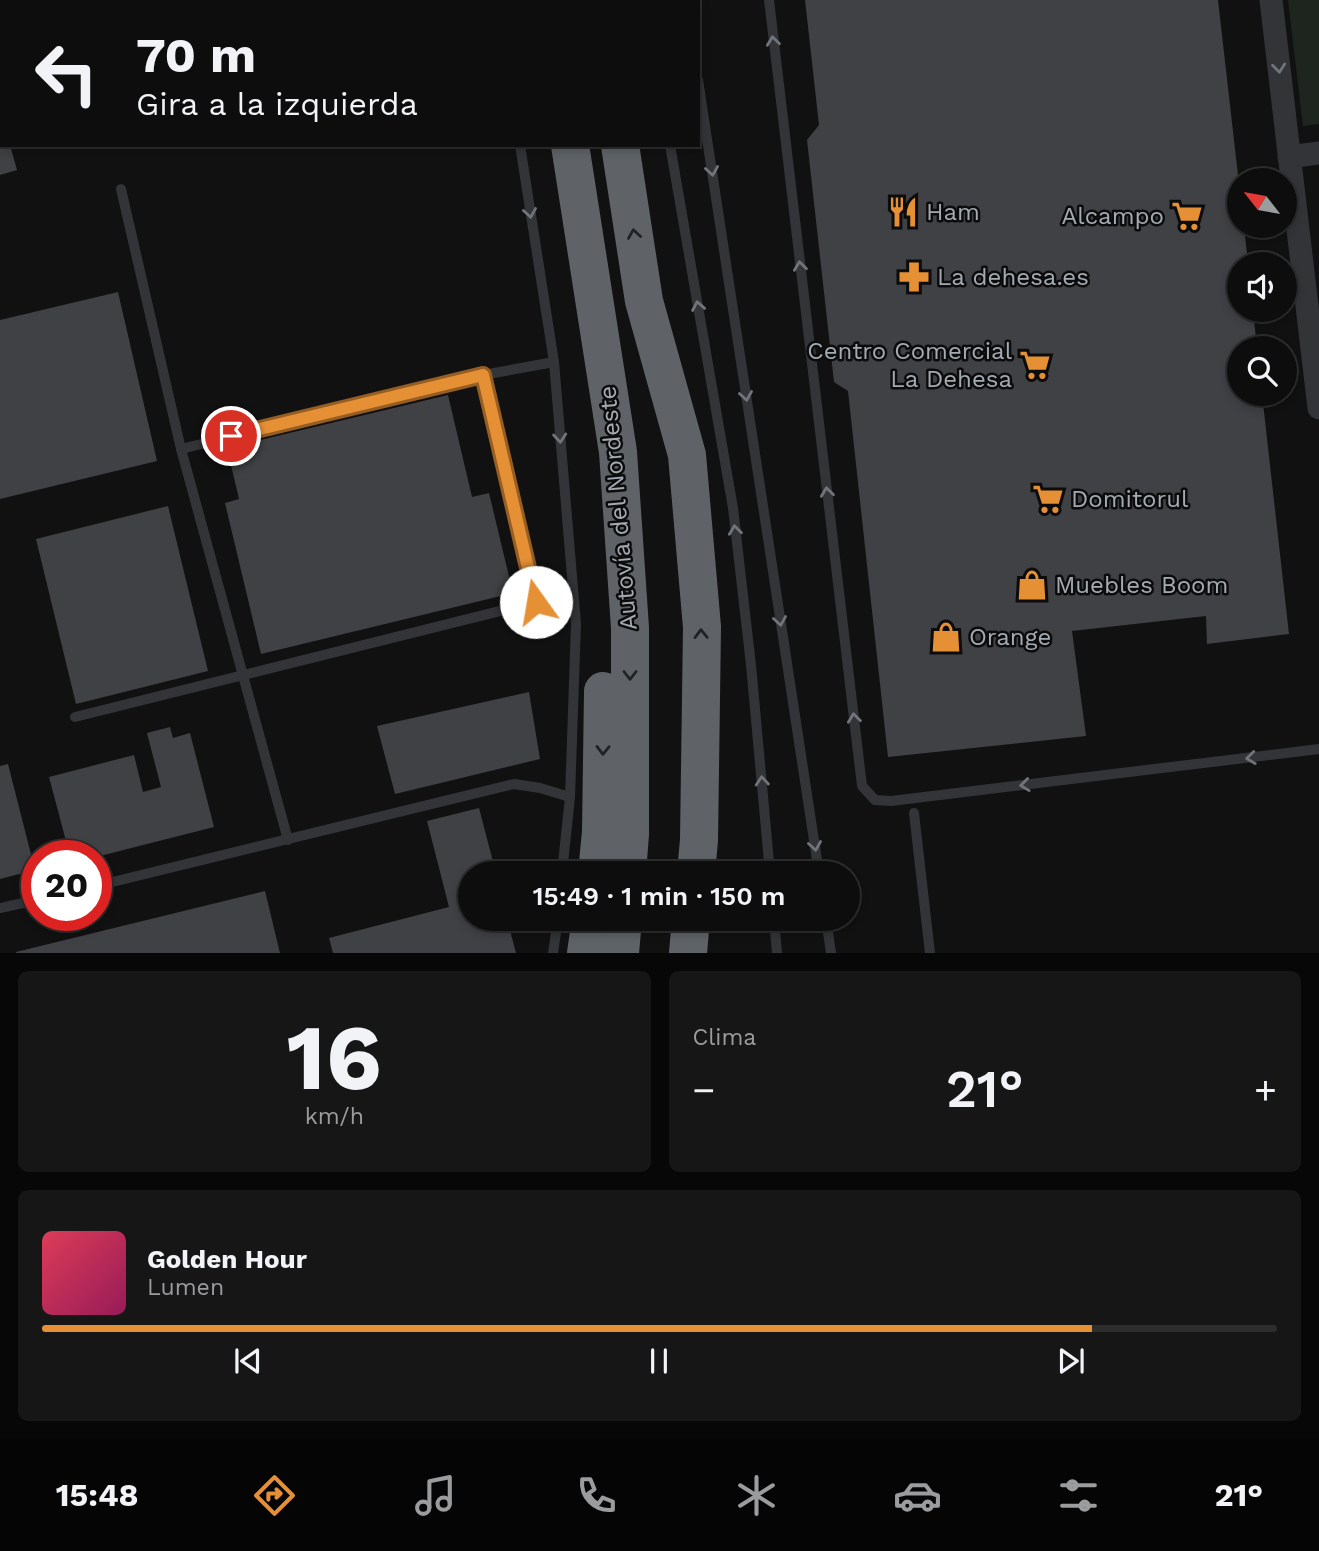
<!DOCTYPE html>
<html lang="es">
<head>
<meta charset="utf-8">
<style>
	body { margin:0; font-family:"Work Sans",sans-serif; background:#161617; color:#f1f3f6; height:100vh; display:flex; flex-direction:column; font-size:26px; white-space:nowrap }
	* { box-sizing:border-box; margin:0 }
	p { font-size:23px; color:#9a9c9e }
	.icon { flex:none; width:38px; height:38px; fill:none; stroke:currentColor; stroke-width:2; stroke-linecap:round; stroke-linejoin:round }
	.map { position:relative; height:953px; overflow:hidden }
	.details { display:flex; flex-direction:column; gap:18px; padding:18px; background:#070708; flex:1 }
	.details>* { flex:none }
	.top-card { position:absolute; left:0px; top:0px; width:700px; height:147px; box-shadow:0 4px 10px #0003,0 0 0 2px #2d2d2e; background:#0d0d0e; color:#f1f3f6; overflow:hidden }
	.needle { width:46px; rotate:301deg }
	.tools { position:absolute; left:1227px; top:168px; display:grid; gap:14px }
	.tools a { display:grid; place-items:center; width:70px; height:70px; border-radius:50%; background:#0d0d0e; box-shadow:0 4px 10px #0003,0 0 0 2px #2d2d2e; font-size:35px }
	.speed { position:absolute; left:21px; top:840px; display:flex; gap:14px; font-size:35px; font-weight:700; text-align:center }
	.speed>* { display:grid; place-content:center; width:91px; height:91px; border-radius:50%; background:#0d0d0e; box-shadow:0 4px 10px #0003,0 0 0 2px #2d2d2e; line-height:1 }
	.speed .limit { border:10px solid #d22; background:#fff; color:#111 }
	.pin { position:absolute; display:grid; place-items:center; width:60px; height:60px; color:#fff; margin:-30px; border:4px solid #fff; border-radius:50%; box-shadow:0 2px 7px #0007 }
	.me { position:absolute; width:77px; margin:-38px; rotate:347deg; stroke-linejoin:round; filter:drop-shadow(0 0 5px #0008) }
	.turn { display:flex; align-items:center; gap:24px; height:147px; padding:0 21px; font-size:32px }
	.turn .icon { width:91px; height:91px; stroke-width:2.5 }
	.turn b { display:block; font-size:49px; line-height:60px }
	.big { font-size:52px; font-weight:600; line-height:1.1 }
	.details .tile { flex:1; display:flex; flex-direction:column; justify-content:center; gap:10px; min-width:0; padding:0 24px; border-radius:10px; background:#161617 }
	.details .dial { align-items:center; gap:0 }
	.dial b { font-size:91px; line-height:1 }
	.song { display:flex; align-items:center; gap:21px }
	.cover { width:84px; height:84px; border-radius:10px; background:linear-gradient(135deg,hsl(350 70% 55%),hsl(330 70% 35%)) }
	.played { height:7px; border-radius:4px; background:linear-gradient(90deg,#e69036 85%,#2d2d2e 85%) }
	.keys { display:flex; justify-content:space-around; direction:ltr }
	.heat { display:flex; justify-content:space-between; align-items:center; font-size:38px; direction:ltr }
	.details .tiles { flex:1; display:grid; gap:18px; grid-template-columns:1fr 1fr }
	.tile:last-child { grid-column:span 2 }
	.trip { position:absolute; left:458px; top:861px; width:402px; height:70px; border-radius:35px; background:#0d0d0e; box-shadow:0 4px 10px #0003,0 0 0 2px #2d2d2e; font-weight:600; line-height:70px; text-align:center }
	.dock { display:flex; height:112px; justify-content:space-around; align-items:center; background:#050506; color:#9a9c9e }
	.dock .icon { width:49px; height:49px }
	.dock .selected { color:#e69036 }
	.dock b { font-size:32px; color:#f1f3f6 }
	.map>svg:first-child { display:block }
</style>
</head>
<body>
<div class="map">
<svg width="1319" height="953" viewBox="0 0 1319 953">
	<rect width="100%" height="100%" fill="#111112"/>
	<path fill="#1e251e" d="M1288 0H1319V124L1303 126Z"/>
	<g fill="#404145">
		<path d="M805 0H1218L1239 184V226H1244L1248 264H1239V310H1253L1257 348H1239V394H1262L1289 634 1207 644 1206 616 1072 631 1086 736 888 757 848 391 834 382 807 140 819 125Z"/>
		<path d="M0 145H10L17 170 0 175Z"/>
		<path d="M118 292 157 461 0 499V320Z"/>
		<path d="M448 395 472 497 489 493 513 593 261 654 225 503 239 499 227 448Z"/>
		<path d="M168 506 208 671 76 704 36 539Z"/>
		<path d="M529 692 540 759 395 794 377 726Z"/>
		<path d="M170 727 173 738 190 733 214 827 96 857V856H70L49 777 134 755 143 792 161 787 147 733Z"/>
		<path d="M8 764 35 870 0 879V766Z"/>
		<path d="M479 808 496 873H471V919H507L516 953H333L329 938 449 907 427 821Z"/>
		<path d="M265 891 280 953H16V952Z"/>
	</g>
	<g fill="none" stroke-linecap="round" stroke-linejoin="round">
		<g stroke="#323437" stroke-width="10">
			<path d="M488 0V2"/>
			<path d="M497 0V2"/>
			<path d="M645 0V2"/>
			<path d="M686 0V2"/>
			<path d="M769 0 862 786 875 800 891 801 1319 749"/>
			<path d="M698 80 819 873"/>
			<path d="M520 145 554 362 576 624 570 797 562 873"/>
			<path d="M670 145 733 508 751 665 770 873"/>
			<path d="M121 189 181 449 288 840"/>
			<path d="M181 449 483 375 554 362"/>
			<path d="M75 717 536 602 483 375"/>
			<path d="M914 813 930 953"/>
			<path d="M96 886 514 784 540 788 570 797"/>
			<path d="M0 908 37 900"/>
			<path d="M774 919 777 953"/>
			<path d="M826 919 831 953"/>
			<path d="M553 953 558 919"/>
		</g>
		<g stroke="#323437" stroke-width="23">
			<path d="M1271 0 1319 408"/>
			<path d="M1289 157 1319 153"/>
		</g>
		<g stroke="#5f6368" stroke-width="38">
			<path d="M548 0 549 2"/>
			<path d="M598 0V2"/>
			<path d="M570 145 618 452 630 628V834L627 873"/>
			<path d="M620 145 644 301 687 455 702 627 699 840 696 873"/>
			<path d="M597 873 601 832 603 691"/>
			<path d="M586 953 591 919"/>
			<path d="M620 953 623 919"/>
			<path d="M688 953 691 919"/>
		</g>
	</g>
	<defs><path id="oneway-chevron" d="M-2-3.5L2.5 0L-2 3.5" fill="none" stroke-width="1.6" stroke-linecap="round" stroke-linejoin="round" transform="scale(1.75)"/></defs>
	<g stroke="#70757b">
		<use href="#oneway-chevron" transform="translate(773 41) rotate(-97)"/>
		<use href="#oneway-chevron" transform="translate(1279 68) rotate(84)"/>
		<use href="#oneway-chevron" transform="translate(712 171) rotate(81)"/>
		<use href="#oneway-chevron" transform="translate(530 213) rotate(81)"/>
		<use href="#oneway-chevron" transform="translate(800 266) rotate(-97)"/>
		<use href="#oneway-chevron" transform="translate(698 306) rotate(-100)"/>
		<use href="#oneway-chevron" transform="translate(746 396) rotate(81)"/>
		<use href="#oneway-chevron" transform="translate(560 438) rotate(85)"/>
		<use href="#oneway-chevron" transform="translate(827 492) rotate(-97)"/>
		<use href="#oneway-chevron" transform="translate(735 530) rotate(-97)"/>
		<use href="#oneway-chevron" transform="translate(780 621) rotate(81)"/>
		<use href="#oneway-chevron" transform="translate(854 718) rotate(-97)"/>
		<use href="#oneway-chevron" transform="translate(1251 758) rotate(173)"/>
		<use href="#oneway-chevron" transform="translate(762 781) rotate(-95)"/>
		<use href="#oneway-chevron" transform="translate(1025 785) rotate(173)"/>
		<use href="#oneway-chevron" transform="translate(815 846) rotate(81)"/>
	</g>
	<g stroke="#212224">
		<use href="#oneway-chevron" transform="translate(634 234) rotate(-99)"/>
		<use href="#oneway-chevron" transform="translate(701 634) rotate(-91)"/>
		<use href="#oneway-chevron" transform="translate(630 675) rotate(90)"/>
		<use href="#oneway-chevron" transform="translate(603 750) rotate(91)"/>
	</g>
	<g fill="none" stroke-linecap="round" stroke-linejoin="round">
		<g stroke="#965e23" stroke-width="18">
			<path id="route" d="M231 436 483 375 536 602"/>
		</g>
		<use href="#route" stroke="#e69036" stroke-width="12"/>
	</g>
	<defs>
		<g id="restaurant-bare" transform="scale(2.415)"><path d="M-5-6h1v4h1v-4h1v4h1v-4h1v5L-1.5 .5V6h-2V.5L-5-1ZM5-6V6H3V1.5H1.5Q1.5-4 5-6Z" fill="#e69036" stroke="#0c0c0d" stroke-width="2.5" paint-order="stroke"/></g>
		<g id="supermarket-bare" transform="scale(2.415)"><path d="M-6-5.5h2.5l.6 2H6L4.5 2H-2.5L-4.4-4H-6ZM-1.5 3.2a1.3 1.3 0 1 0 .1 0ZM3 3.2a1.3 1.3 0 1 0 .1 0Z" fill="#e69036" stroke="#0c0c0d" stroke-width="2.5" paint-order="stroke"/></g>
		<g id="pharmacy-bare" transform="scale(2.415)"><path d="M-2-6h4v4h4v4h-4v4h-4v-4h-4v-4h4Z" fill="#e69036" stroke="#0c0c0d" stroke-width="2.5" paint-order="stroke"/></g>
		<g id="shop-bare" transform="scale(2.415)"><path d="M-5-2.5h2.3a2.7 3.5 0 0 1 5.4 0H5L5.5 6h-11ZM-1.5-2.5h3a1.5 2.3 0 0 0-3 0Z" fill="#e69036" stroke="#0c0c0d" stroke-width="2.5" paint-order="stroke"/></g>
	</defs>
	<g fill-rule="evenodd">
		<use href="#restaurant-bare" x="903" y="212"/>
		<use href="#supermarket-bare" x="1187" y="216"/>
		<use href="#pharmacy-bare" x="914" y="277"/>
		<use href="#supermarket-bare" x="1035" y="365"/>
		<use href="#supermarket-bare" x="1048" y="499"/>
		<use href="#shop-bare" x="1032" y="585"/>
		<use href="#shop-bare" x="946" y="637"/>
	</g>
	<g text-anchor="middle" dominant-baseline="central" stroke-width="5" stroke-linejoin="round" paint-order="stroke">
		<g font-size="24" fill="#a3aab2" stroke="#0c0c0d" text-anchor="start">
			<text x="926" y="212">Ham</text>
			<text x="1164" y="216" text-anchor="end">Alcampo</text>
			<text x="937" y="277">La dehesa.es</text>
			<text x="1012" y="351" text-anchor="end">Centro Comercial<tspan x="1012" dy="28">La Dehesa</tspan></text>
			<text x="1071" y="499">Domitorul</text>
			<text x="1055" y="585">Muebles Boom</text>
			<text x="969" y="637">Orange</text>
		</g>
		<g font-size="24" fill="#a3aab2" stroke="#0c0c0d">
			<text transform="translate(618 508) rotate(-95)">Autovía del Nordeste</text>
		</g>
	</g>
</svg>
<div class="tools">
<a><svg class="needle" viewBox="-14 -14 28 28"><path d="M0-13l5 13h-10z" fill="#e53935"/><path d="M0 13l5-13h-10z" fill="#9a9c9e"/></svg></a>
<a><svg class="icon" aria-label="sound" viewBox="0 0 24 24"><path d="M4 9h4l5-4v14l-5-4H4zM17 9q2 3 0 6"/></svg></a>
<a><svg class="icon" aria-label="search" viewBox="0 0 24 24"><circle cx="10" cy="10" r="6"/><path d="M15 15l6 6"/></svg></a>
</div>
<div class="speed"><div class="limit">20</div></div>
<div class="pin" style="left:231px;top:436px;background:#d93025"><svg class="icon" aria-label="arrive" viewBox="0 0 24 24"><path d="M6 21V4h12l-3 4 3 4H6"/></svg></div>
<svg class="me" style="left:536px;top:602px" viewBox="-20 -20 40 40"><circle r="19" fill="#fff"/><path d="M0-13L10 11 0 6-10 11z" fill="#e69036"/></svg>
<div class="trip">15:49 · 1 min · 150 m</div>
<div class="top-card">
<div class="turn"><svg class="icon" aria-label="left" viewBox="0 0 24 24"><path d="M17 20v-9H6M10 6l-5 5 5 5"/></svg><div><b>70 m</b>Gira a la izquierda</div></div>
</div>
</div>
<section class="details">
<div class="tiles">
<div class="tile dial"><b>16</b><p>km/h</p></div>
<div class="tile"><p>Clima</p>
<div class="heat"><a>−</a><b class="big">21°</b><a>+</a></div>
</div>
<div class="tile">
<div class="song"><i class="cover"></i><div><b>Golden Hour</b><p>Lumen</p></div></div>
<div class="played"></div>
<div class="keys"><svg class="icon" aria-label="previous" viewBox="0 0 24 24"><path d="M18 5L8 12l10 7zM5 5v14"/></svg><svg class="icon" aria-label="pause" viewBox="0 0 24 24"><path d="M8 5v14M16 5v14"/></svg><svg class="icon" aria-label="next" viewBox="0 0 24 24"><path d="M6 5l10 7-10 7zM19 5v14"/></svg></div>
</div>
</div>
</section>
<nav class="dock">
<b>15:48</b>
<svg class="icon selected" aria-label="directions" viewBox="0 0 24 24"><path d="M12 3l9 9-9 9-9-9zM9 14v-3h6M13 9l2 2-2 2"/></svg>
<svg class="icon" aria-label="music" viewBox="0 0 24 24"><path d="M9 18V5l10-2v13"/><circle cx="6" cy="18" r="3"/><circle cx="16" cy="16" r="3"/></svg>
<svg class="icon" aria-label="phone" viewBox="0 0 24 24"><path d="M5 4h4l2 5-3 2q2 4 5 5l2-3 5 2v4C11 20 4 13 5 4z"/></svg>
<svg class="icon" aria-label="climate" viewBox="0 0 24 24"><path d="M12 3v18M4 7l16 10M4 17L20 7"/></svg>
<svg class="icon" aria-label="car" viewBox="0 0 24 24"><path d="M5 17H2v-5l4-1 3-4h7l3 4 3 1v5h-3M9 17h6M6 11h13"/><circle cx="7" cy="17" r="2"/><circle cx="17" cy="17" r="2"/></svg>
<svg class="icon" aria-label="filters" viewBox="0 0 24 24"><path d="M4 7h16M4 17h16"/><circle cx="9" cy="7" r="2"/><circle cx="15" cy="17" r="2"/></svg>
<b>21°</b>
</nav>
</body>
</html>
